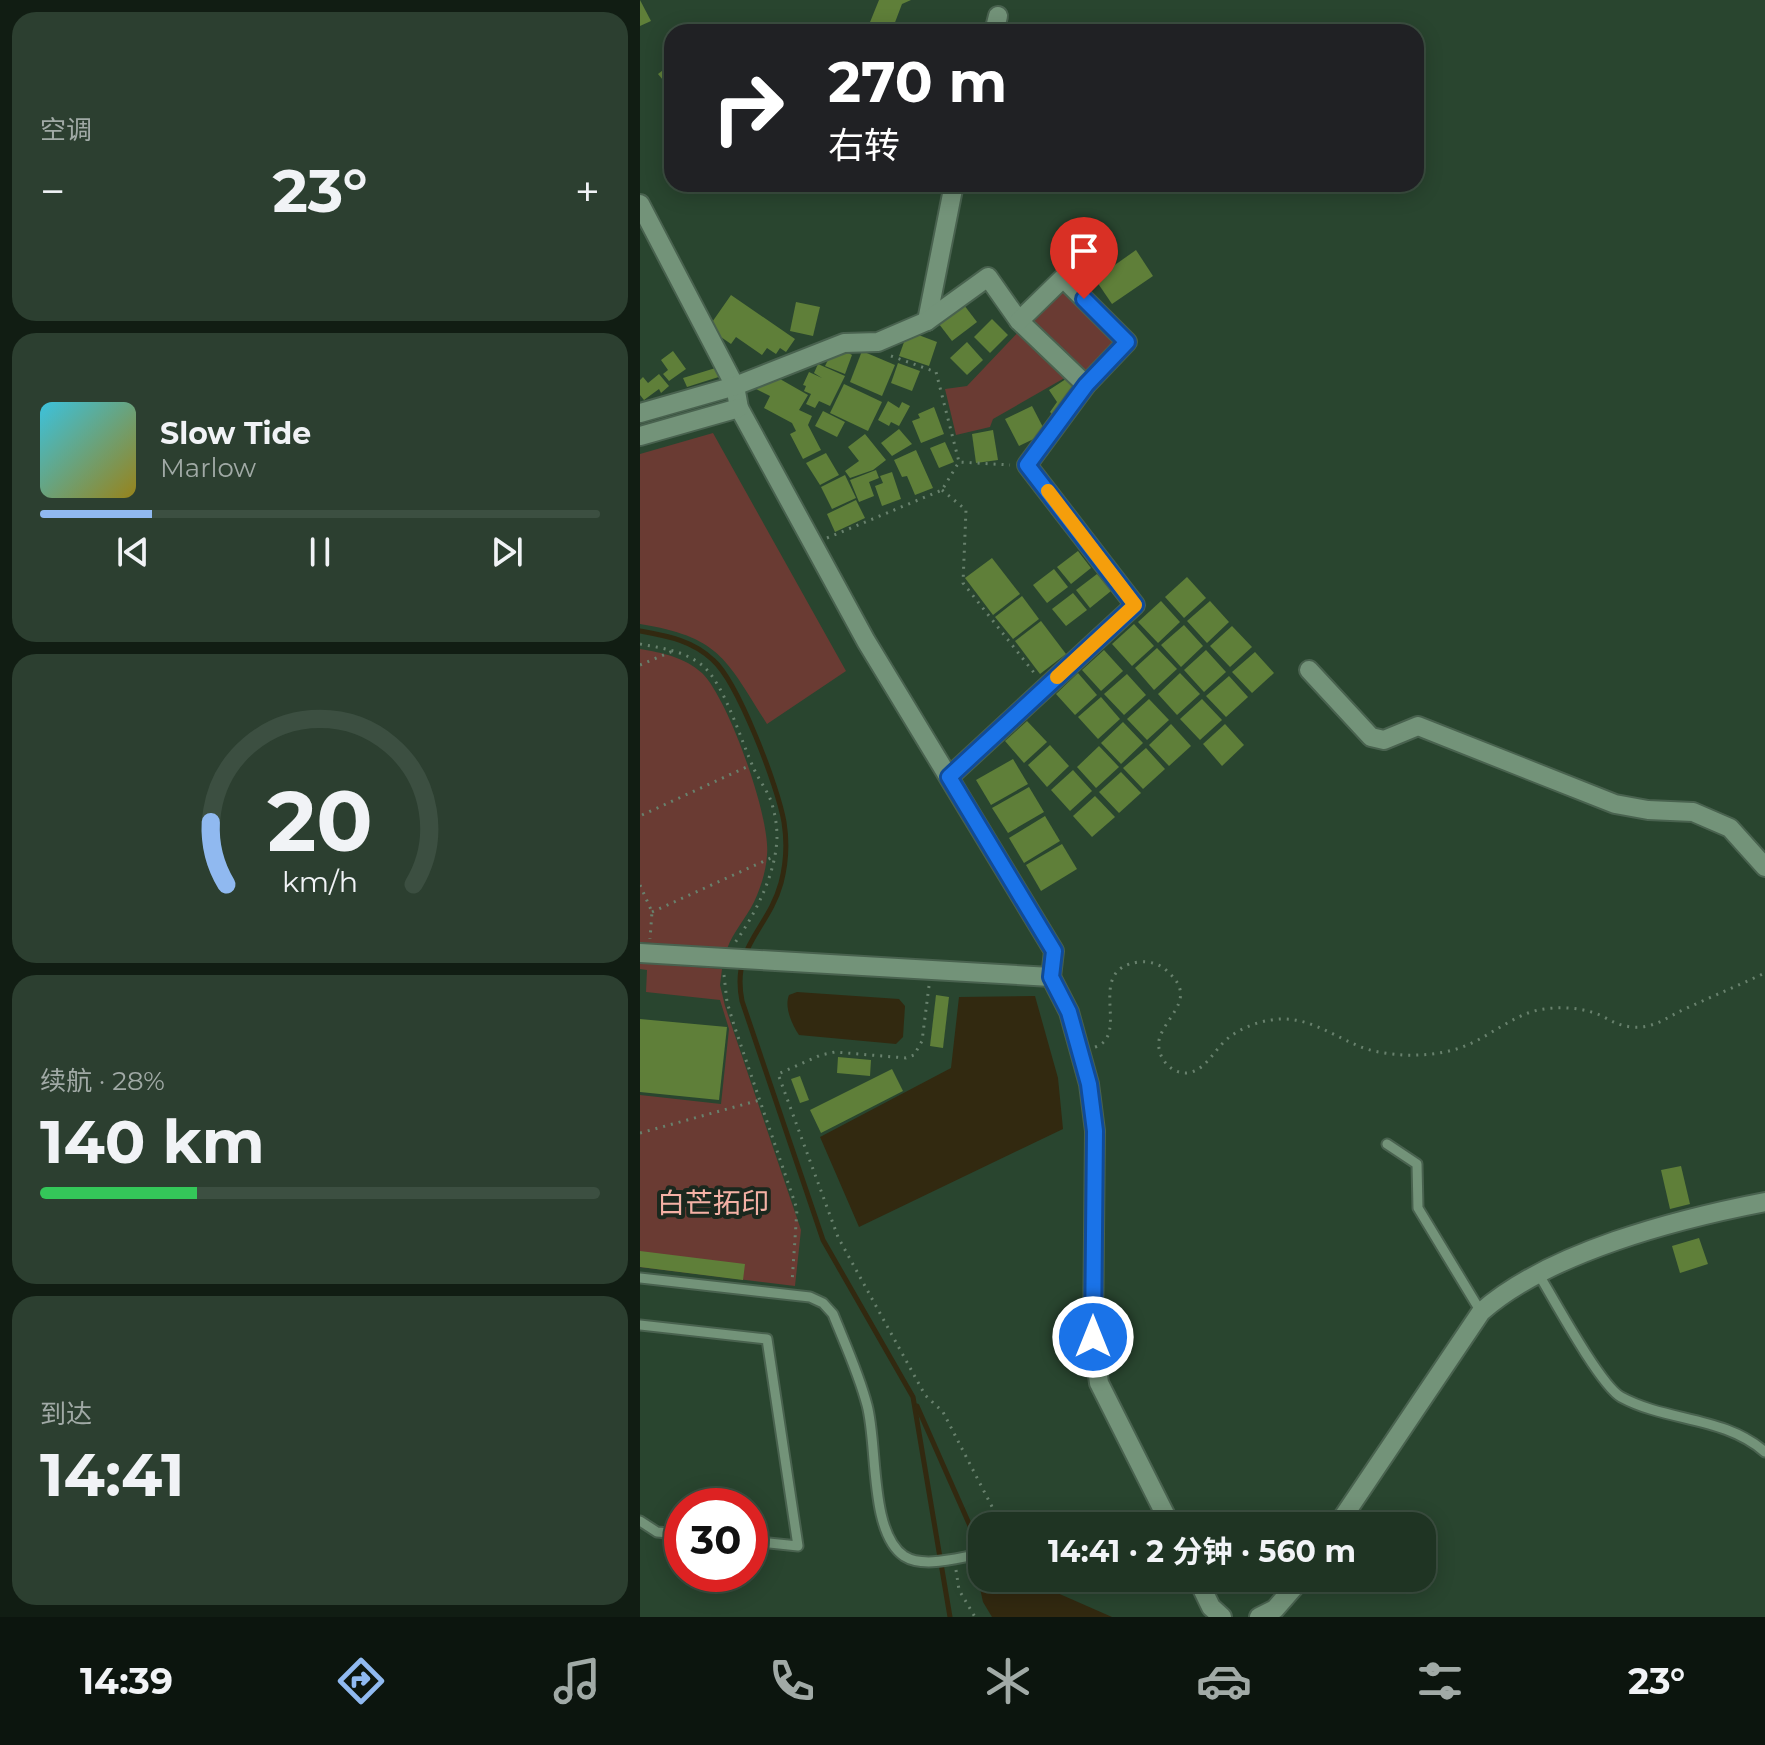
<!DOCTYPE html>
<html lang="zh">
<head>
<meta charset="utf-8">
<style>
	body { margin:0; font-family:Montserrat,"Noto Sans SC",sans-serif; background:#2c3f30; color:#f1f3f6; height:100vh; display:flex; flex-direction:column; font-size:30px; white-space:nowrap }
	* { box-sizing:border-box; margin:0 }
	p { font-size:26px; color:#a1aaa6 }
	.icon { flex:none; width:44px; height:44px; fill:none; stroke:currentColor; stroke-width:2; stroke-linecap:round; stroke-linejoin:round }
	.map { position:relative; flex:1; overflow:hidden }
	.details { display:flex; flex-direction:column; gap:12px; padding:12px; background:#111d13; width:640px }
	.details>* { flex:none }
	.guide { position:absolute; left:24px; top:24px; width:760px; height:168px; border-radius:24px; box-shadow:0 4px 20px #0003,0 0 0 2px #3c4f41; background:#202124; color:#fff; overflow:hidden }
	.speed { position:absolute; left:24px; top:1488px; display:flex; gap:16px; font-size:40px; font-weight:700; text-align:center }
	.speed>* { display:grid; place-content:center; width:104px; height:104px; border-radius:50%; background:#1f3423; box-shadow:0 4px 20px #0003,0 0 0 2px #3c4f41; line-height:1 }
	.speed .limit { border:12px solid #d22; background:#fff; color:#111 }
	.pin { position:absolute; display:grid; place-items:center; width:68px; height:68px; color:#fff; margin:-82px -34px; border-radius:50% 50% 50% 0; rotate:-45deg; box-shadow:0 0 8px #0007 }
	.pin .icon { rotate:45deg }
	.me { position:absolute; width:88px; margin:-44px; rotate:0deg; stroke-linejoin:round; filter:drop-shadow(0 0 6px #0008) }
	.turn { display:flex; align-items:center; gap:28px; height:168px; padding:0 32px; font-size:36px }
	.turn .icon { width:104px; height:104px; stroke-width:2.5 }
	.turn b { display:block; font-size:56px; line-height:68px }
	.big { font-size:60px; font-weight:700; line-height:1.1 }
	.details .tile { flex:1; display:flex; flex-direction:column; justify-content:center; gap:12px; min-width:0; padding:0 28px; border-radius:24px; background:#2c3f30 }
	.details .dial { align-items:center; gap:0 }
	.dial svg { height:208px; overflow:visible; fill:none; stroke:#3c4f41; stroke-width:7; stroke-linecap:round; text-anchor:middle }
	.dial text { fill:#f1f3f6; stroke:none }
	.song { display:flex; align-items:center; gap:24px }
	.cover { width:96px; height:96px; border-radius:12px; background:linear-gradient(135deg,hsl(190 70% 55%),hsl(50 70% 35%)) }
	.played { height:8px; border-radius:4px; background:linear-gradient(90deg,#90b9f0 20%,#3c4f41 20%) }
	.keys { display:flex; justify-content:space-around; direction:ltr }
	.heat { display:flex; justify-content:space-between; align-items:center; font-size:44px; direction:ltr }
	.charge { height:12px; border-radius:6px; background:linear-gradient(90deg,#34c759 28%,#3c4f41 0) }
	.trip { position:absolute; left:328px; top:1512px; width:468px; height:80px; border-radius:24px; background:#1f3423; box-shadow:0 4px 20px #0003,0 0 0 2px #3c4f41; font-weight:700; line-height:80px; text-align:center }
	.dock { display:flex; height:128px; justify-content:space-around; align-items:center; background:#0c150e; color:#a1aaa6 }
	.dock .icon { width:56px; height:56px }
	.dock .selected { color:#90b9f0 }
	.dock b { font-size:36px; color:#f1f3f6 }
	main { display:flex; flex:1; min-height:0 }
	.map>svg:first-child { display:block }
</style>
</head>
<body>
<main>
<section class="details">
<div class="tile"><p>空调</p>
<div class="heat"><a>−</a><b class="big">23°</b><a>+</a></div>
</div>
<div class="tile">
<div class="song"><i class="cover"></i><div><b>Slow Tide</b><p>Marlow</p></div></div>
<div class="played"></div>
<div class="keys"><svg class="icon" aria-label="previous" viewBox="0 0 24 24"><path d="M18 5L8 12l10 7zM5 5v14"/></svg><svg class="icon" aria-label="pause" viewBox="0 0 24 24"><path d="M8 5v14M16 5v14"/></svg><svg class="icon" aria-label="next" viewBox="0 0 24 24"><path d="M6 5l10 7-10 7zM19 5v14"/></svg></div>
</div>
<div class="tile dial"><svg viewBox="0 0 100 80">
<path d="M14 69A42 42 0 1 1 86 69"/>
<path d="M14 69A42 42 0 0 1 8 45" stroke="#90b9f0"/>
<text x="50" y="56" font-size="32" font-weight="700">20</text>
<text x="50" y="72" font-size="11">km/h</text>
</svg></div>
<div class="tile"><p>续航 · 28%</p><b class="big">140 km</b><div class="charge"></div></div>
<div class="tile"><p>到达</p><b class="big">14:41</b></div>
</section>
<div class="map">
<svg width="1125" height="1617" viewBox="0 0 1125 1617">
	<rect width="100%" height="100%" fill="#29452f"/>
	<g fill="#6a3b33">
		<path d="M422 291 474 341 445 371 392 321Z"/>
		<path d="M381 329 428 376 353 419 350 427 316 435 305 389 327 386Z"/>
		<path d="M73 433 206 671 127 724C86 659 80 637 0 624V454Z"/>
		<path d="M0 649C23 653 44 657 62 673 88 698 131 818 127 855 126 871 121 887 114 902 106 918 93 932 87 949L0 942Z"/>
		<path d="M0 963 82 969 80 985 85 1006 161 1230 155 1286 0 1267V1095L81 1104 89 1029 80 1000 6 992 7 970 0 969Z"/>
	</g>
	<g fill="#322910">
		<path d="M157 992 259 999 265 1006 263 1037 256 1044 159 1035C152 1025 144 1007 149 995Z"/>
		<path d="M395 996 418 1078 423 1129 219 1227 180 1137 311 1068 319 997Z"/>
		<path d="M339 1584 406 1588 472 1617H352L343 1602Z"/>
	</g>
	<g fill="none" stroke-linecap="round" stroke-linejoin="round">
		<g stroke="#322910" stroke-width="5">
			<path d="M0 631C27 636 52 640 73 660 98 682 138 787 144 822 147 841 146 864 141 883 128 930 91 946 102 1001L183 1240 273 1397 310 1617"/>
			<path d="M277 1406 342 1553"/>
			<path d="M346 1578 347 1585"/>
		</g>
	</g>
	<g fill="#5f7f39">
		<path d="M0 0 11 21 0 26Z"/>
		<path d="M239 0H271L262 4 254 25 271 32H226Z"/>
		<path d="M32 63V91L18 74Z"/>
		<path d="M496 250 513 276 472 304 455 279Z"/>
		<path d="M91 295 155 339 146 352 140 348 136 354 127 348 122 355 96 337 91 344 68 328Z"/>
		<path d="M156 302 180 307 173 336 150 331Z"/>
		<path d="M324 305 337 322 312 341 299 324Z"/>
		<path d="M352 319 368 335 350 353 334 337Z"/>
		<path d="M268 331 297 342 289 366 259 356Z"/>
		<path d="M327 342 343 360 327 375 310 358Z"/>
		<path d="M33 351 46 369 29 381 23 374 28 370 21 360Z"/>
		<path d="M222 351 255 365 242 396 210 382Z"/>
		<path d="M207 352 212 355 205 374 185 366 188 360Z"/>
		<path d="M258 363 280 371 272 391 251 383Z"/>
		<path d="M178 364 205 376 190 406 179 401 175 408 166 404 171 394 164 391 166 386 163 385 169 372 182 378 174 373Z"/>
		<path d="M82 366 85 375 47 387 43 378Z"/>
		<path d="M19 374 29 386 21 393 19 389 4 400 0 395V380L3 377 8 383Z"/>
		<path d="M429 377 439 388 415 417 410 412 417 402 409 390Z"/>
		<path d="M140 379 168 395 159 410 172 416 168 425 181 450 163 459 150 434 156 431 152 423 124 408 130 396 110 386Z"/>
		<path d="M204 384 242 402 228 431 190 413Z"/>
		<path d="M248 401 259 408 262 402 270 406 259 426 251 422 249 426 238 420Z"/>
		<path d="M392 406 406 433 379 446 365 419Z"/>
		<path d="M294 407 304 434 281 443 272 421 280 418 278 414Z"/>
		<path d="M183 411 205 422 197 437 175 426Z"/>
		<path d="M259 429 272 444 252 456 241 443Z"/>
		<path d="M353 430 358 460 336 463 332 434Z"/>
		<path d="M225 434 246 460 233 470 210 478 205 471 219 461 208 447Z"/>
		<path d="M305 442 314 462 299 468 290 448Z"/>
		<path d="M276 450 293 488 275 495 267 476 262 477 254 460Z"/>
		<path d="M186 453 199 475 180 485 166 463Z"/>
		<path d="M236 470 239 478 229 482 234 496 219 502 210 480Z"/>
		<path d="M252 472 261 499 242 506 235 486 243 483 240 476Z"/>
		<path d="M205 475 216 498 192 509 181 487Z"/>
		<path d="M216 500 225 518 195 532 187 514Z"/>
		<path d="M438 551 451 568 431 584 417 567Z"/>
		<path d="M352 558 380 594 353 615 325 578Z"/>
		<path d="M414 569 428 587 407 603 393 585Z"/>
		<path d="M457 574 471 591 450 608 436 590Z"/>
		<path d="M547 577 566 598 544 618 525 597Z"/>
		<path d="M433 593 447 610 426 626 412 609Z"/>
		<path d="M382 596 399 619 373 639 355 617Z"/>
		<path d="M521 601 540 622 518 643 498 622Z"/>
		<path d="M570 601 589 622 567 643 547 621Z"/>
		<path d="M401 621 426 654 400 674 375 641Z"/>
		<path d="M494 624 514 646 492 666 472 644Z"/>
		<path d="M544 625 563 646 541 667 521 645Z"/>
		<path d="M592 626 612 647 590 667 570 646Z"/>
		<path d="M517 648 537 669 514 690 495 668Z"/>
		<path d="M464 650 483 671 461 691 442 670Z"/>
		<path d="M566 650 586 672 564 692 544 670Z"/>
		<path d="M615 652 634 673 612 693 592 672Z"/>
		<path d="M438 673 457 695 435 715 416 694Z"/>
		<path d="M540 673 560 694 537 715 518 694Z"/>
		<path d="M487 674 506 695 484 715 464 694Z"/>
		<path d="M589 676 608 697 586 717 566 696Z"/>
		<path d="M461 697 480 719 458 739 438 717Z"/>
		<path d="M509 699 529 720 507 740 487 719Z"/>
		<path d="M562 699 582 720 560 740 540 719Z"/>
		<path d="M387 721 407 742 384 763 365 741Z"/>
		<path d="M483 722 503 743 481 764 461 743Z"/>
		<path d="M531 724 551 746 529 766 509 745Z"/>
		<path d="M585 724 604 745 582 766 563 744Z"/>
		<path d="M410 745 429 766 407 787 388 765Z"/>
		<path d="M459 746 479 767 456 788 437 767Z"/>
		<path d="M506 748 525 769 503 789 483 768Z"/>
		<path d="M373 759 388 784 351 805 336 780Z"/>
		<path d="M433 770 452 791 430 811 411 790Z"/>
		<path d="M481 772 501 793 479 813 459 792Z"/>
		<path d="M389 787 404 812 368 833 352 808Z"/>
		<path d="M455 796 475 817 452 837 433 816Z"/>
		<path d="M405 816 420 841 384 863 369 838Z"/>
		<path d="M422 844 437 869 401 891 386 865Z"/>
		<path d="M296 995 309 997 303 1048 290 1046Z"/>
		<path d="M0 1019 87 1027 79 1100 0 1092Z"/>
		<path d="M198 1057 231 1060 230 1076 197 1073Z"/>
		<path d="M252 1069 263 1091 181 1133 170 1110Z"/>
		<path d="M160 1076 169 1100 160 1103 151 1079Z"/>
		<path d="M1041 1166 1050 1204 1030 1209 1021 1170Z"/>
		<path d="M1059 1238 1068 1264 1040 1273 1032 1246Z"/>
		<path d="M0 1251 105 1264 103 1280 0 1267Z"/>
	</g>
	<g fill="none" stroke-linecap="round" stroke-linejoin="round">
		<g stroke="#49624f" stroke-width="13">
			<g id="lane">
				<path d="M747 1144 777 1164 778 1208 841 1312"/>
				<path d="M898 1273C913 1298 960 1385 981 1397 1027 1422 1084 1416 1125 1452"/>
				<path d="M0 1278 170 1297 183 1303 193 1314C205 1344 219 1374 227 1405 238 1445 229 1532 264 1556 284 1569 320 1557 342 1554"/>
				<path d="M0 1325 127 1339 158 1546 110 1541"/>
				<path d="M0 1521 17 1532 42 1534"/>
			</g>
		</g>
		<g stroke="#49624f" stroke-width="22">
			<g id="street">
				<path d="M354 32 358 16"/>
				<path d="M0 204 95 386 99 408 226 641 414 951 411 977 429 1012 449 1084 455 1131 453 1337 459 1383 531 1526"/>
				<path d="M287 321 314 184"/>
				<path d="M0 413 95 386 204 343 238 342 287 321 348 277 379 321 446 385"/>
				<path d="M0 436 99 408"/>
				<path d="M669 670 731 737 744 740 778 726 975 804 1008 810 1053 812 1090 828 1125 867"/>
				<path d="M309 777 495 605 387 465 446 385 487 342 423 278 379 321"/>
				<path d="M0 953 411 977"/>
				<path d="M697 1526 841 1312C909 1252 1037 1219 1125 1202"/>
				<path d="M557 1578 571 1607 582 1617"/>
				<path d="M619 1617 635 1609 662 1578"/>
			</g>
		</g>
		<g stroke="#68816d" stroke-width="3" stroke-dasharray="2 6" stroke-linecap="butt">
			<path d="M251 356 296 372 319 462"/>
			<path d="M302 490 326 510 323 583 395 674"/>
			<path d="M187 538 302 490 319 462 370 465"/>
			<path d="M0 644C22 648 45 651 63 666 85 685 101 741 114 769 119 780 127 790 131 801 135 813 137 825 137 837 136 874 115 915 94 944"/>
			<path d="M0 665 33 651"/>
			<path d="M2 815 111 765"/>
			<path d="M0 885 12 912 10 939"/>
			<path d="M12 912 133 857"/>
			<path d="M84 975 87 1002 94 1025 157 1209 152 1283"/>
			<path d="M289 986 282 1041 274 1055 266 1058 195 1052 181 1055 138 1074 198 1237 285 1395 303 1412 362 1526"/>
			<path d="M455 1047C492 1035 443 969 499 962 510 961 520 964 527 971 556 996 531 1012 521 1034 513 1051 527 1073 546 1073 565 1072 574 1050 587 1039 599 1029 616 1022 631 1020 665 1014 691 1035 721 1047 734 1052 749 1054 763 1055 787 1056 812 1053 834 1042 856 1031 874 1016 898 1010 919 1006 944 1007 964 1017 973 1022 981 1026 992 1027 1015 1029 1028 1016 1047 1008 1073 996 1099 985 1125 973"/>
			<path d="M0 1133 120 1100"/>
			<path d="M316 1570 319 1590 335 1617"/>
		</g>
		<use href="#lane" stroke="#739379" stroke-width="9"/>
		<use href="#street" stroke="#739379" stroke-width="18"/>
	</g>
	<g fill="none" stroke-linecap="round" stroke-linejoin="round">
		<g stroke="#114b97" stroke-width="20">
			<path id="route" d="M444 299 487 342 446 385 387 465 495 605 309 777 414 951 411 977 429 1012 449 1084 455 1131 453 1337"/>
		</g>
		<use href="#route" stroke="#1a73e8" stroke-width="14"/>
		<path stroke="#f59e0b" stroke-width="14" d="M408 491 495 605 417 677"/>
	</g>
	<g text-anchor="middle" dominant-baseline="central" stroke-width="8" stroke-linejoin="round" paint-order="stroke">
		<g font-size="28" fill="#f4b1a5" stroke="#1b281e">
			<text x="73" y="1203">白芒拓印</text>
		</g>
	</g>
</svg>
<div class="speed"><div class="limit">30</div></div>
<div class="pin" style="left:444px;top:299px;background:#d93025"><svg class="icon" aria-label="arrive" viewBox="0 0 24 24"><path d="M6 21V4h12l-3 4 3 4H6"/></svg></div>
<svg class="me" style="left:453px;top:1337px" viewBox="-20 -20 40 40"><circle r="17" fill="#1a73e8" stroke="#fff" stroke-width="3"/><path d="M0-11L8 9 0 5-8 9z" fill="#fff"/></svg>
<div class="trip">14:41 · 2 分钟 · 560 m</div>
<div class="guide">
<div class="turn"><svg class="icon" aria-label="right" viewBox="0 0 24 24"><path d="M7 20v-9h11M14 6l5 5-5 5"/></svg><div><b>270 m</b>右转</div></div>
</div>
</div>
</main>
<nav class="dock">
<b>14:39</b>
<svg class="icon selected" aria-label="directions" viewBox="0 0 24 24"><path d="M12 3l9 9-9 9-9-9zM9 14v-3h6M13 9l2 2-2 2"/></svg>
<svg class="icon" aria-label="music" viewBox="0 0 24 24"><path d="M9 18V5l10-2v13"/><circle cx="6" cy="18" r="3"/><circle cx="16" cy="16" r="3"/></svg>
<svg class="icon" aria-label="phone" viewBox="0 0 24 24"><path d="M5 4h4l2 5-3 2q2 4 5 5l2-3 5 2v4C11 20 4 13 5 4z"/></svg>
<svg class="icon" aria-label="climate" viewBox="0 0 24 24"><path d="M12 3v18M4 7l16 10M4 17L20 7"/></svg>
<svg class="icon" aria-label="car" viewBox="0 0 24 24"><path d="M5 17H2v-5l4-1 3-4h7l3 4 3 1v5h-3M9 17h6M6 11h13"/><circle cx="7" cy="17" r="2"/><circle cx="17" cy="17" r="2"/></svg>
<svg class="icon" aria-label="filters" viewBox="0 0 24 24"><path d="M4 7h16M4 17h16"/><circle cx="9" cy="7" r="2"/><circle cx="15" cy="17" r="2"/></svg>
<b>23°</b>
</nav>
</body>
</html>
